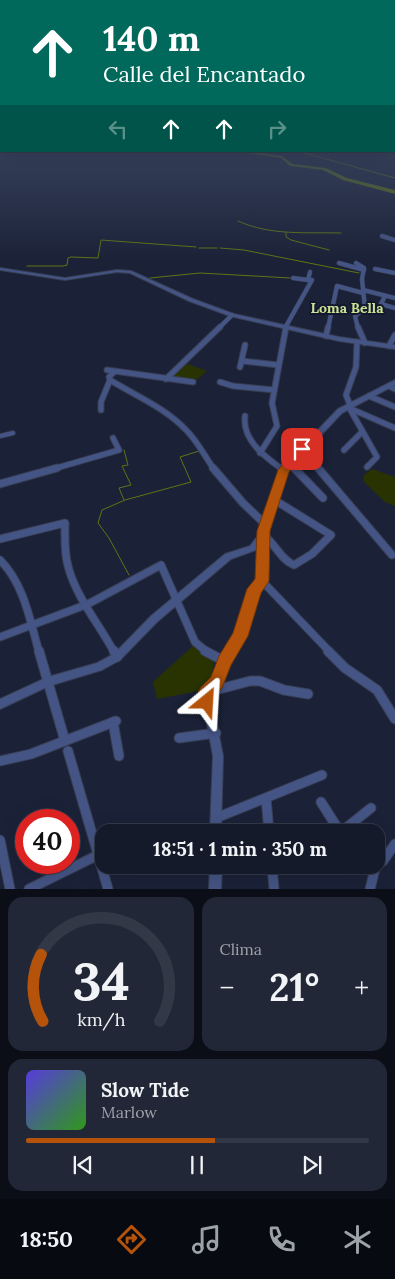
<!DOCTYPE html>
<html lang="es">
<head>
<meta charset="utf-8">
<style>
	body { margin:0; font-family:Lora,serif; background:#212736; color:#f1f3f6; height:100vh; display:flex; flex-direction:column; font-size:19px; white-space:nowrap }
	* { box-sizing:border-box; margin:0 }
	p { font-size:16px; color:#9da1a8 }
	.icon { flex:none; width:28px; height:28px; fill:none; stroke:currentColor; stroke-width:2; stroke-linecap:round; stroke-linejoin:round }
	.map { position:relative; height:889px; overflow:hidden }
	.panel { display:flex; flex-direction:column; gap:8px; padding:8px; background:#0b0e17; flex:1 }
	.panel>* { flex:none }
	.top-card { position:absolute; left:0px; top:0px; width:395px; height:152px; box-shadow:0 5px 20px #0002,0 0 0 1px #333847; background:#00695c; color:#fff; overflow:hidden }
	.speed { position:absolute; left:15px; top:809px; display:flex; gap:10px; font-size:25px; font-weight:700; text-align:center }
	.speed>* { display:grid; place-content:center; width:65px; height:65px; border-radius:50%; background:#141a2a; box-shadow:0 5px 20px #0002,0 0 0 1px #333847; line-height:1 }
	.speed .limit { border:8px solid #d22; background:#fff; color:#111 }
	.pin { position:absolute; display:grid; place-items:center; width:42px; height:42px; color:#fff; margin:-21px; border-radius:10px; box-shadow:0 2px 8px #0006 }
	.me { position:absolute; width:55px; margin:-28px; rotate:27deg; stroke-linejoin:round; filter:drop-shadow(0 0 4px #0008) }
	.turn { display:flex; align-items:center; gap:18px; height:105px; padding:0 20px; font-size:22px }
	.turn .icon { width:65px; height:65px; stroke-width:2.5 }
	.turn b { display:block; font-size:35px; line-height:42px }
	.lanes { display:flex; align-items:center; height:48px; padding:0 20px; background:#0003; justify-content:center; gap:25px; direction:ltr }
	.lanes .off { opacity:.35 }
	.big { font-size:38px; font-weight:800; line-height:1.1 }
	.panel .widget { flex:1; display:flex; flex-direction:column; justify-content:center; gap:8px; min-width:0; padding:0 18px; border-radius:15px; background:#212736 }
	.panel .dial { align-items:center; gap:0 }
	.dial svg { height:130px; overflow:visible; fill:none; stroke:#333847; stroke-width:7; stroke-linecap:round; text-anchor:middle }
	.dial text { fill:#f1f3f6; stroke:none }
	.song { display:flex; align-items:center; gap:15px }
	.cover { width:60px; height:60px; border-radius:8px; background:linear-gradient(135deg,hsl(250 70% 55%),hsl(110 70% 35%)) }
	.played { height:5px; border-radius:2px; background:linear-gradient(90deg,#b45309 55%,#333847 55%) }
	.keys { display:flex; justify-content:space-around; direction:ltr }
	.heat { display:flex; justify-content:space-between; align-items:center; font-size:28px; direction:ltr }
	.panel .tiles { flex:1; display:grid; gap:8px; grid-template-columns:1fr 1fr }
	.widget:last-child { grid-column:span 2 }
	.trip { position:absolute; left:95px; top:824px; width:290px; height:50px; border-radius:15px; background:#141a2a; box-shadow:0 5px 20px #0002,0 0 0 1px #333847; font-weight:800; line-height:50px; text-align:center }
	.dock { display:flex; height:80px; justify-content:space-around; align-items:center; background:#080a11; color:#9da1a8 }
	.dock .icon { width:35px; height:35px }
	.dock .active { color:#b45309 }
	.dock b { font-size:22px; color:#f1f3f6 }
	.map>svg:first-child { display:block }
</style>
</head>
<body>
<div class="map">
<svg width="395" height="889" viewBox="0 0 395 889">
	<rect width="100%" height="100%" fill="#1b2238"/>
	<g fill="#283301">
		<path d="M185 363 207 371 195 381 170 378Z"/>
		<path d="M372 469 395 477V506L385 502 363 481 364 475Z"/>
		<path d="M193 646 214 659 211 680 204 690 157 699 153 682Z"/>
	</g>
	<g fill="none" stroke-linecap="round" stroke-linejoin="round">
		<g stroke="#607412" stroke-width="1">
			<path d="M297 151 395 178"/>
			<path d="M238 221C271 236 306 232 341 233"/>
			<path d="M286 233V237L291 240 329 250"/>
			<path d="M199 248H217"/>
			<path d="M220 248 244 250 359 273"/>
			<path d="M27 266H63L67 265 68 258 71 257 98 258 101 240 196 247"/>
			<path d="M150 278 200 273 290 278"/>
			<path d="M124 450 128 465 122 466 131 485 119 488 124 500"/>
			<path d="M129 575 109 538 98 523 102 510 125 500 191 482 180 457 199 451"/>
		</g>
		<path fill="#607412" fill-rule="evenodd" d="M233 151H247L282 156 293 164 326 168 347 178 395 190V194L343 180 323 170 290 166 281 158Z"/>
		<g stroke="#383f54" stroke-width="5.5">
			<path id="pedestrian" d="M0 436 13 433"/>
		</g>
		<g stroke="#383f54" stroke-width="5">
			<g id="minor-far3">
				<path d="M382 236 395 240"/>
				<path d="M339 263 364 270"/>
				<path d="M356 263 364 268 362 279 365 308 355 316 358 328"/>
				<path d="M375 269 395 273"/>
				<path d="M293 278 308 280"/>
				<path d="M363 290 395 298"/>
				<path d="M385 296 381 304 395 308"/>
				<path d="M219 328 232 315"/>
				<path d="M285 328 312 280H308L310 272"/>
				<path d="M328 328 337 286 363 293"/>
			</g>
		</g>
		<g stroke="#383f54" stroke-width="7">
			<g id="minor-far2">
				<path d="M358 327 365 343"/>
				<path d="M326 336 328 327"/>
				<path d="M389 346 395 335"/>
				<path d="M242 361 278 365"/>
				<path d="M240 367 245 345"/>
				<path d="M107 370 193 382"/>
				<path d="M114 372 109 377 110 380C136 396 166 408 187 431 198 442 205 457 214 469"/>
				<path d="M166 379 220 327"/>
				<path d="M220 382 233 386 274 390"/>
				<path d="M389 386 395 389"/>
				<path d="M369 396 395 407"/>
				<path d="M350 405 346 395 356 367 357 342"/>
				<path d="M349 408 395 428"/>
				<path d="M350 409 377 457 367 467"/>
				<path d="M101 410V402L110 380"/>
				<path d="M245 416C242 440 265 457 282 469"/>
				<path d="M302 449 319 469"/>
				<path d="M344 450 362 432"/>
				<path d="M260 453 277 426 272 403 286 327"/>
				<path d="M290 463 296 469"/>
				<path d="M53 469 119 450 113 438"/>
			</g>
		</g>
		<g stroke="#383f54" stroke-width="9">
			<g id="minor-far1">
				<path d="M213 468 243 503 266 525"/>
				<path d="M281 468 284 470"/>
				<path d="M294 468 323 498"/>
				<path d="M318 468 392 555"/>
				<path d="M0 484 57 468"/>
				<path d="M263 535C275 543 281 560 294 565L312 554 331 535 273 499"/>
				<path d="M0 539 65 523C65 537 64 552 68 566 76 597 99 624 114 652"/>
				<path d="M0 560C24 584 30 620 39 652"/>
				<path d="M262 581 330 652"/>
				<path d="M0 637 88 604 161 565 195 642 207 652"/>
			</g>
		</g>
		<g stroke="#383f54" stroke-width="11">
			<g id="minor">
				<path d="M39 651 65 741"/>
				<path d="M114 651 117 657"/>
				<path d="M205 651 224 661"/>
				<path d="M328 651 345 668 377 690 395 719"/>
				<path d="M208 692 250 681H260L284 690 308 694"/>
				<path d="M113 722 119 756"/>
				<path d="M179 738 216 733"/>
				<path d="M68 751 108 889"/>
				<path d="M0 761 31 754 116 721"/>
				<path d="M266 798 269 832"/>
				<path d="M321 802 340 832"/>
				<path d="M216 818 322 775"/>
				<path d="M341 832 371 808"/>
				<path d="M0 840 10 889"/>
				<path d="M272 865 274 889"/>
				<path d="M29 889 98 855"/>
				<path d="M370 889 376 865 383 861 395 844"/>
			</g>
		</g>
		<g stroke="#383f54" stroke-width="2">
			<g id="tertiary">
				<path d="M0 268 65 278 117 270 131 271 193 299 234 314 339 337 395 345V349L339 341 230 316 189 301 130 273 117 272 65 280 0 270Z"/>
				<path d="M395 380V385L342 413 287 471 268 531 266 581 258 591 243 639 228 663 220 685 211 694 223 756 221 832H210L213 756 201 692 203 689 213 679 221 658 236 634 250 589 258 580 259 546 256 550 231 559 157 622 120 660 102 670 49 686 0 709V699L48 677 97 663 114 654 151 616 225 554 250 546 260 533 281 468 338 409Z"/>
				<path d="M210 865H222L221 889H209Z"/>
			</g>
		</g>
		<use href="#pedestrian" stroke="#445484" stroke-width="4"/>
		<use href="#minor-far3" stroke="#445484" stroke-width="4"/>
		<use href="#minor-far2" stroke="#445484" stroke-width="5"/>
		<use href="#minor-far1" stroke="#445484" stroke-width="7"/>
		<use href="#minor" stroke="#445484" stroke-width="9"/>
		<use href="#tertiary" fill="#445484" fill-rule="evenodd"/>
	</g>
	<linearGradient id="sky" x2="0" y2="1"><stop stop-color="#0f131f"/><stop offset="0.52" stop-color="#39445e"/><stop offset="1" stop-color="#39445e" stop-opacity="0"/></linearGradient>
	<rect width="395" height="260" fill="url(#sky)"/>
	<path fill="#b45309" stroke="#753606" d="M302 445 308 449 289 472 270 531 269 581 261 593 248 636 231 665 222 688 215 695 213 707 207 710 201 707 198 692 201 687 211 677 219 656 233 633 247 589 255 579 257 531 278 470 298 446Z"/>
	<g text-anchor="middle" dominant-baseline="central" stroke-width="4" stroke-linejoin="round" paint-order="stroke">
		<g font-size="14" font-weight="bold" fill="#cce196" stroke="#12192e">
			<text x="347" y="308">Loma Bella</text>
		</g>
	</g>
</svg>
<div class="speed"><div class="limit">40</div></div>
<div class="pin" style="left:302px;top:449px;background:#d93025"><svg class="icon" aria-label="arrive" viewBox="0 0 24 24"><path d="M6 21V4h12l-3 4 3 4H6"/></svg></div>
<svg class="me" style="left:207px;top:702px" viewBox="-20 -20 40 40"><path d="M0-17L14 15 0 8-14 15z" fill="#b45309" stroke="#fff" stroke-width="4"/></svg>
<div class="trip">18:51 · 1 min · 350 m</div>
<div class="top-card">
<div class="turn"><svg class="icon" aria-label="ahead" viewBox="0 0 24 24"><path d="M12 20V5M6 11l6-6 6 6"/></svg><div><b>140 m</b>Calle del Encantado</div></div>
<div class="lanes"><svg class="icon off" aria-label="left" viewBox="0 0 24 24"><path d="M17 20v-9H6M10 6l-5 5 5 5"/></svg><svg class="icon" aria-label="ahead" viewBox="0 0 24 24"><path d="M12 20V5M6 11l6-6 6 6"/></svg><svg class="icon" aria-label="ahead" viewBox="0 0 24 24"><path d="M12 20V5M6 11l6-6 6 6"/></svg><svg class="icon off" aria-label="right" viewBox="0 0 24 24"><path d="M7 20v-9h11M14 6l5 5-5 5"/></svg></div>
</div>
</div>
<section class="panel">
<div class="tiles">
<div class="widget dial"><svg viewBox="0 0 100 80">
<path d="M14 69A42 42 0 1 1 86 69"/>
<path d="M14 69A42 42 0 0 1 13 28" stroke="#b45309"/>
<text x="50" y="56" font-size="32" font-weight="700">34</text>
<text x="50" y="72" font-size="11">km/h</text>
</svg></div>
<div class="widget"><p>Clima</p>
<div class="heat"><a>−</a><b class="big">21°</b><a>+</a></div>
</div>
<div class="widget">
<div class="song"><i class="cover"></i><div><b>Slow Tide</b><p>Marlow</p></div></div>
<div class="played"></div>
<div class="keys"><svg class="icon" aria-label="previous" viewBox="0 0 24 24"><path d="M18 5L8 12l10 7zM5 5v14"/></svg><svg class="icon" aria-label="pause" viewBox="0 0 24 24"><path d="M8 5v14M16 5v14"/></svg><svg class="icon" aria-label="next" viewBox="0 0 24 24"><path d="M6 5l10 7-10 7zM19 5v14"/></svg></div>
</div>
</div>
</section>
<nav class="dock">
<b>18:50</b>
<svg class="icon active" aria-label="directions" viewBox="0 0 24 24"><path d="M12 3l9 9-9 9-9-9zM9 14v-3h6M13 9l2 2-2 2"/></svg>
<svg class="icon" aria-label="music" viewBox="0 0 24 24"><path d="M9 18V5l10-2v13"/><circle cx="6" cy="18" r="3"/><circle cx="16" cy="16" r="3"/></svg>
<svg class="icon" aria-label="phone" viewBox="0 0 24 24"><path d="M5 4h4l2 5-3 2q2 4 5 5l2-3 5 2v4C11 20 4 13 5 4z"/></svg>
<svg class="icon" aria-label="climate" viewBox="0 0 24 24"><path d="M12 3v18M4 7l16 10M4 17L20 7"/></svg>
</nav>
</body>
</html>
